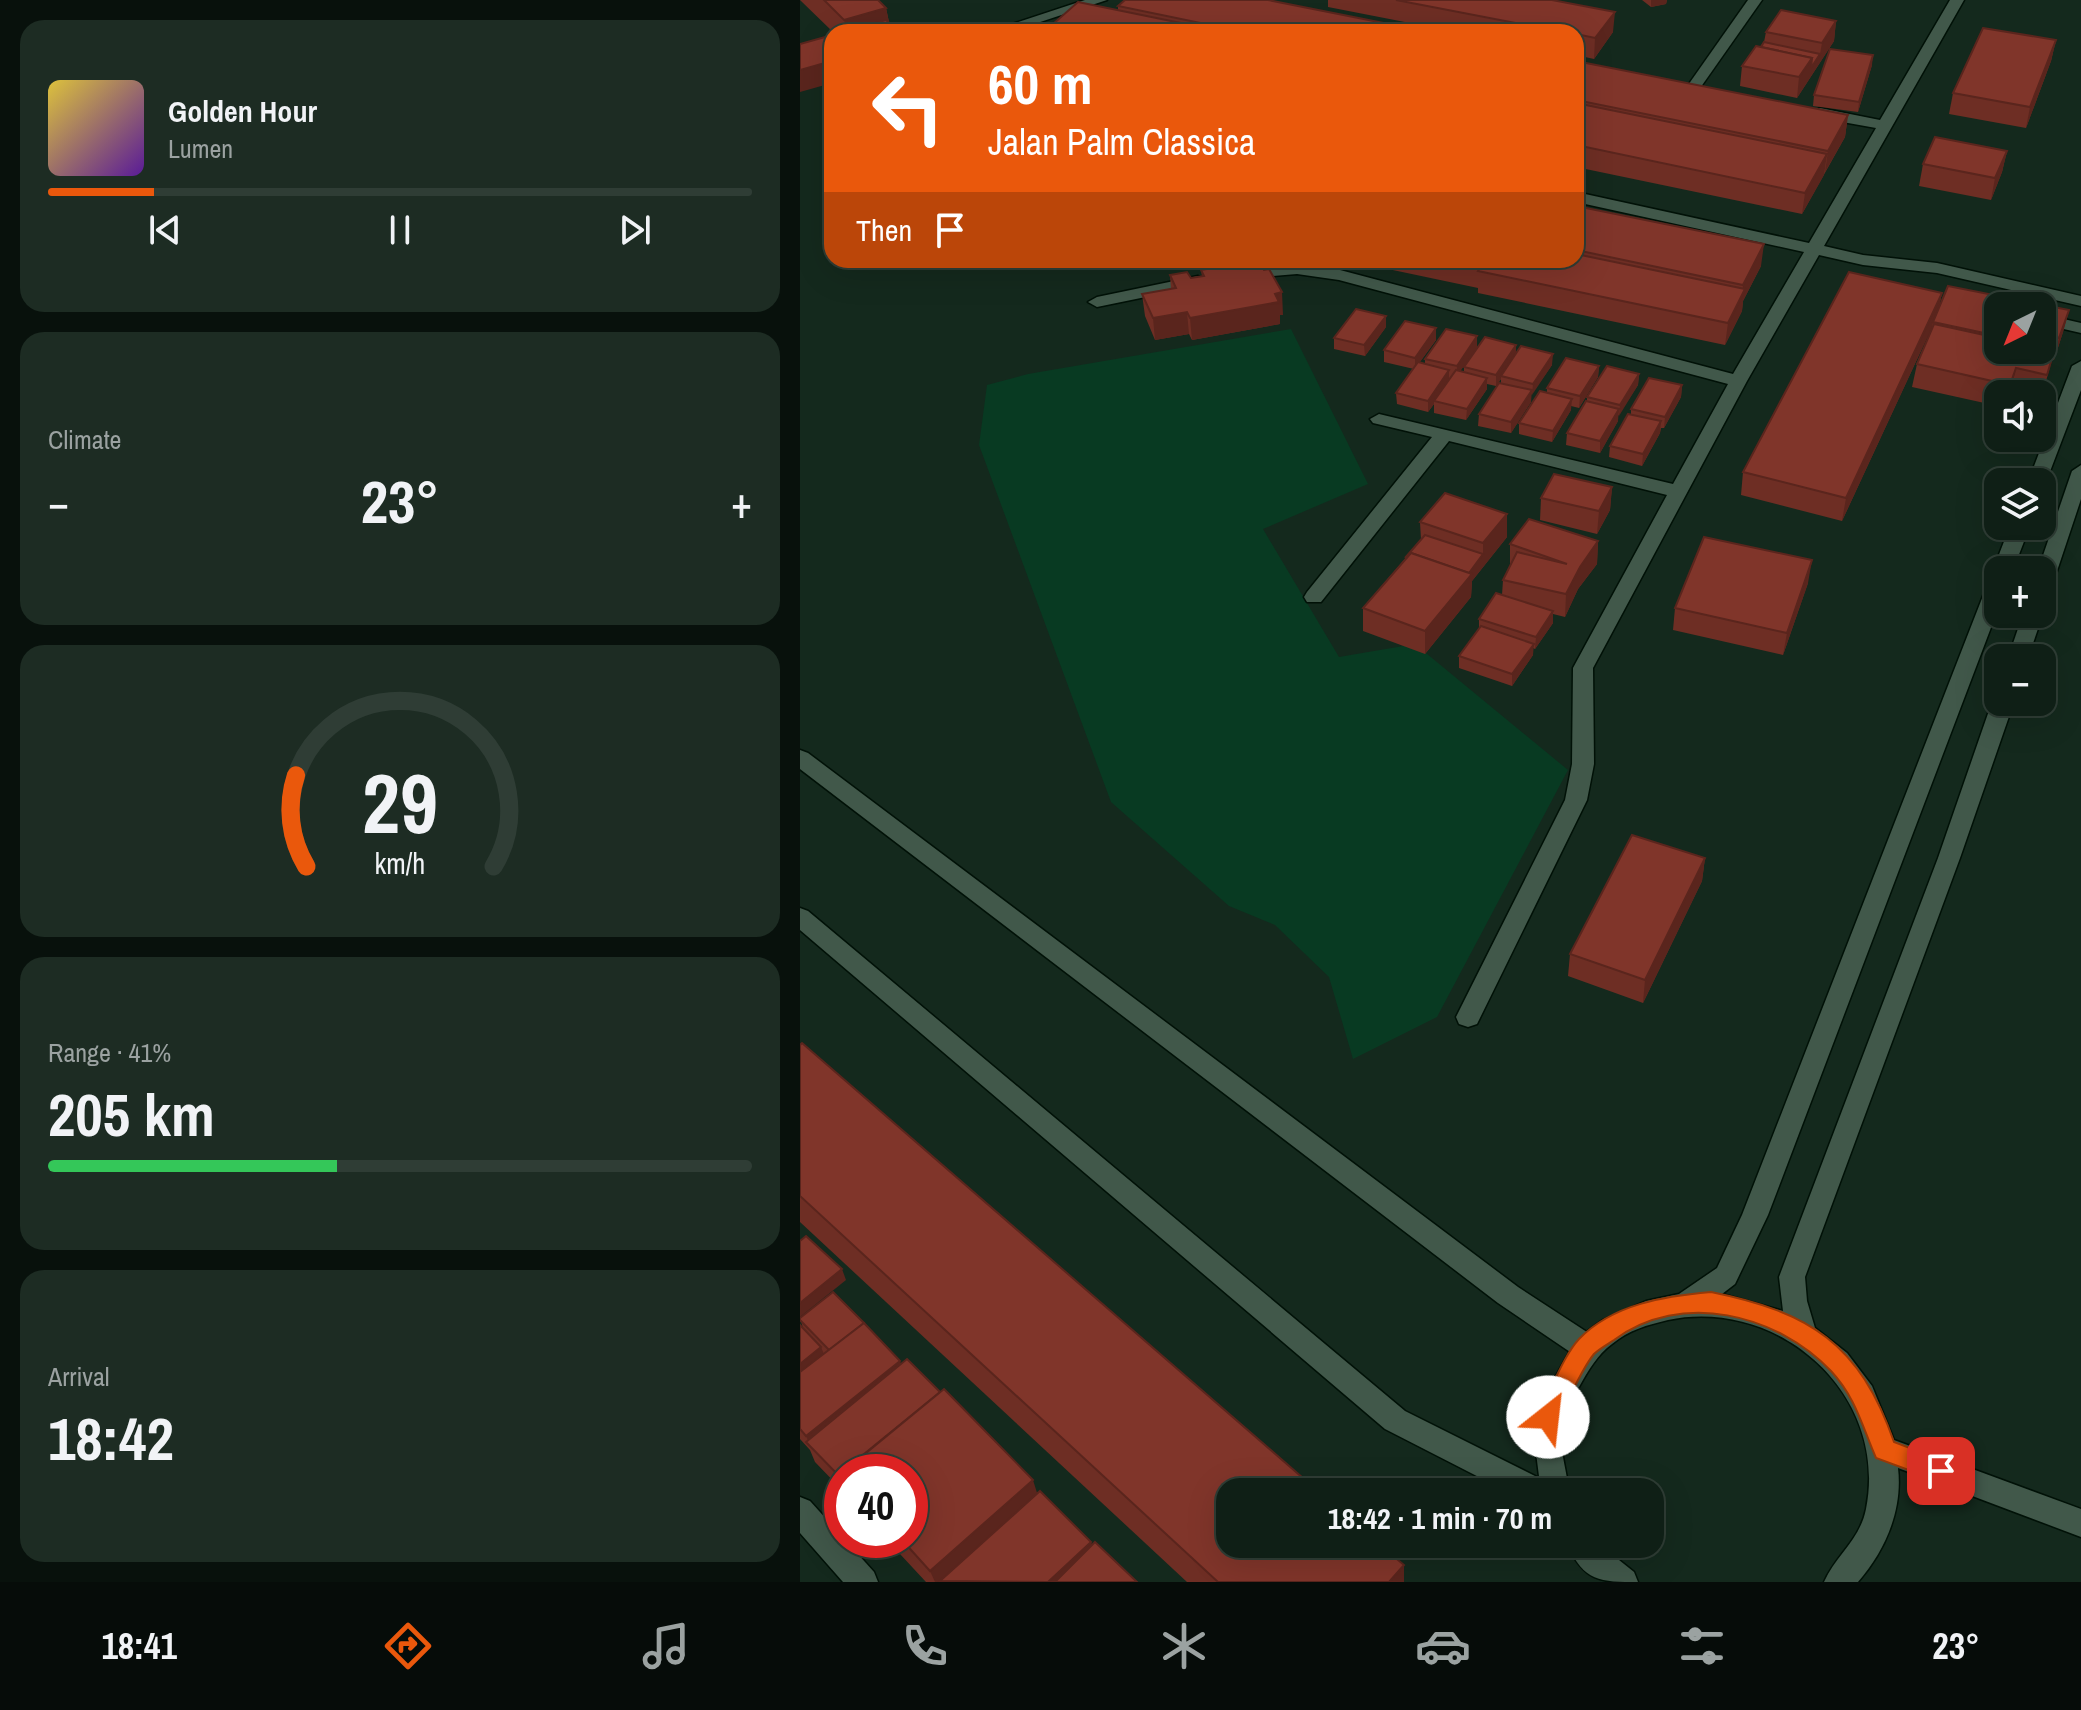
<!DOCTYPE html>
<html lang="en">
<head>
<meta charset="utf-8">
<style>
	body { margin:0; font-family:"Archivo Narrow",sans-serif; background:#1d2c23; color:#f1f3f6; height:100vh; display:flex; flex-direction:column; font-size:30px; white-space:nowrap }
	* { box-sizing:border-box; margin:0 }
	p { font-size:26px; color:#9ba2a1 }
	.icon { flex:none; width:44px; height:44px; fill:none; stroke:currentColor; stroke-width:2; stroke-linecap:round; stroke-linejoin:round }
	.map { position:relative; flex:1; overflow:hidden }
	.details { display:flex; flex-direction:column; gap:20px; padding:20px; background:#08110c; width:800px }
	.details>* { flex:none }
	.top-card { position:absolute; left:24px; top:24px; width:760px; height:244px; border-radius:24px; box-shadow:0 8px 32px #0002,0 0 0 2px #2f3d35; background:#ea580c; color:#fff; overflow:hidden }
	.needle { width:52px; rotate:223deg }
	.tools { position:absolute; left:1184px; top:292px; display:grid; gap:16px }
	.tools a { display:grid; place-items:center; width:72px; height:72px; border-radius:16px; background:#0f1f16; box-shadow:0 8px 32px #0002,0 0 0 2px #2f3d35; font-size:40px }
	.speed { position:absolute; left:24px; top:1454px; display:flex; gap:16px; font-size:40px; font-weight:700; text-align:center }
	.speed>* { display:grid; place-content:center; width:104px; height:104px; border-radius:50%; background:#0f1f16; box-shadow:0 8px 32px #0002,0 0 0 2px #2f3d35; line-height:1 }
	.speed .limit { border:12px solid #d22; background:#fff; color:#111 }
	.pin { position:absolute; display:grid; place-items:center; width:68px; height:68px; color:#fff; margin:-34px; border-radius:16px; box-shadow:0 4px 12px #0006 }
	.me { position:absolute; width:88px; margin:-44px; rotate:29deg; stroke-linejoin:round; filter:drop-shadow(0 0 6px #0008) }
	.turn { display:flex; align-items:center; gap:28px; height:168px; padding:0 32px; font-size:36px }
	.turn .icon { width:104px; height:104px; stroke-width:2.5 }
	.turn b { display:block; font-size:56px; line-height:68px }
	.then { display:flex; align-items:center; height:76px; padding:0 32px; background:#0003; gap:16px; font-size:30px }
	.big { font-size:60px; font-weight:700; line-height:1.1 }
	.details .card { flex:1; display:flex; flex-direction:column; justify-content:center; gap:12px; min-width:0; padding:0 28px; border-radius:24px; background:#1d2c23 }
	.details .dial { align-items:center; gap:0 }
	.dial svg { height:208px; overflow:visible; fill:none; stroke:#2f3d35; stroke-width:7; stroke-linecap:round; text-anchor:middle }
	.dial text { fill:#f1f3f6; stroke:none }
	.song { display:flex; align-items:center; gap:24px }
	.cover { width:96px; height:96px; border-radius:12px; background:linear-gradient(135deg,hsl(50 70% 55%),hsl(270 70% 35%)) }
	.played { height:8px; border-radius:4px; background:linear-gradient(90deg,#ea580c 15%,#2f3d35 15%) }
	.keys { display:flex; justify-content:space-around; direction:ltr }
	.heat { display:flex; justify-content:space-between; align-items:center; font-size:44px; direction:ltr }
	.charge { height:12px; border-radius:6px; background:linear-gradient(90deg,#34c759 41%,#2f3d35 0) }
	.trip { position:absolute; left:416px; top:1478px; width:448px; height:80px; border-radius:24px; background:#0f1f16; box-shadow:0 8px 32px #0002,0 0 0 2px #2f3d35; font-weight:700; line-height:80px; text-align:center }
	.menu { display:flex; height:128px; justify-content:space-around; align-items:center; background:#060c09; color:#9ba2a1 }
	.menu .icon { width:56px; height:56px }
	.menu .selected { color:#ea580c }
	.menu b { font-size:36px; color:#f1f3f6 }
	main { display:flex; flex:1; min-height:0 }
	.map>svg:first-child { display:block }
</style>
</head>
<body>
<main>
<section class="details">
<div class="card">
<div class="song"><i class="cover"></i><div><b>Golden Hour</b><p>Lumen</p></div></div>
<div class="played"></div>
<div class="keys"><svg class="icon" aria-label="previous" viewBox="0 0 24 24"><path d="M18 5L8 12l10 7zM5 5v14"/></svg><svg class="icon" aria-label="pause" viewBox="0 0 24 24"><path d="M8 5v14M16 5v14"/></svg><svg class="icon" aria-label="next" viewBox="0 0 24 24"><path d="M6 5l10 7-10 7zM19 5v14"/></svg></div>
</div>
<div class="card"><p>Climate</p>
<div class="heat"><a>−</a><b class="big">23°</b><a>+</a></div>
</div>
<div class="card dial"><svg viewBox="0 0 100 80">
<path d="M14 69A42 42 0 1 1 86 69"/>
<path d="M14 69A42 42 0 0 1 10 34" stroke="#ea580c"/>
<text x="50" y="56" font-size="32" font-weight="700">29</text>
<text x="50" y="72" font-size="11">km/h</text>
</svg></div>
<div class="card"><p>Range · 41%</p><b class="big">205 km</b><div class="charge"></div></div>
<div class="card"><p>Arrival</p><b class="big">18:42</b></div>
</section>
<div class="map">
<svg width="1281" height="1582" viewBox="0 0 1281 1582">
	<rect width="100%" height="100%" fill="#14291d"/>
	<path fill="#083a22" d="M491 329 568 484 463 529 539 657 615 644 768 770 637 1017 553 1059 529 977 475 925 429 906 311 802 179 445 187 385 228 374Z"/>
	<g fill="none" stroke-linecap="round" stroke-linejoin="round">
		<g stroke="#011107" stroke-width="3">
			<g id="minor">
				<path d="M285 0H307L210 32H188Z"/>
				<path d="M948 0H962L898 91H888L886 88Z"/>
				<path d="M1150 0H1164L1024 246 1063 255 1137 263 1281 296V306L1137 273 1063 265 1019 255 947 381 793 668 794 764 787 800 677 1024 668 1027 659 1024 656 1017 765 800 772 764 773 668 867 495 649 441 521 602H507L504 597 507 592 632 437 573 423 570 419 579 414 873 484 928 384 539 280 497 274 440 279 432 274C449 259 517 267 540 270L933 374 1004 252 776 202V192L1009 243 1076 128 1020 118 1012 113 1020 108 1080 120Z"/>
				<path d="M402 260H418L421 278 419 282H407Z"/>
				<path d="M398 276 406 281 404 285 297 307 288 302 297 297Z"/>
				<path d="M1242 314 1281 323V333L1242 324Z"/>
				<path d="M0 750 8 753 718 1287 796 1338 800 1347 796 1356 786 1359 776 1356 698 1303 0 769Z"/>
				<path d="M0 908 8 911 605 1411 747 1482 751 1492H708L585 1429 0 930Z"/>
				<path d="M0 1497 10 1501 74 1572 78 1582H43L0 1533Z"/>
			</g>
		</g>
		<g stroke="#011107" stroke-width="3">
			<g id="tertiary">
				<path d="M1281 361V390L1246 482 1242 487V482H1228L1272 366Z"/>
				<path d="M1281 465V499L1252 586 1242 593V570H1238L1272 471Z"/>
				<path d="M1210 526H1230L1213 570H1198L1196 575 1193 570Z"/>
				<path d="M1198 577V609L968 1215 935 1284 922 1294 983 1311 979 1277 1138 858 1192 702 1198 696V702H1214L1160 858 1005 1277 1007 1301 1015 1328 1047 1353 1072 1386 1094 1440 1281 1509V1537L1098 1468C1103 1510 1085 1551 1058 1582H1024C1036 1555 1060 1540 1066 1509 1089 1394 979 1297 868 1320 847 1325 829 1330 812 1344 797 1355 788 1371 779 1387 774 1395 766 1404 763 1413 755 1436 767 1469 769 1492H741L734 1437 735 1413 770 1351 785 1333 803 1320 846 1301 879 1294 917 1268 942 1215 1188 583Z"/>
				<path d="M1242 612 1243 614 1228 658H1208L1223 614Z"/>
				<path d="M767 1544H799L834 1572 838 1582C800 1582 784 1582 767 1544Z"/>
			</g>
		</g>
		<use href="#minor" fill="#41584a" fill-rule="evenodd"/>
		<use href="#tertiary" fill="#41584a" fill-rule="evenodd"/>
	</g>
	<g fill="#6e2e24" fill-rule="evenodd">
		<path d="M0 0H78L86 8 89 22 99 32H33Z"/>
		<path d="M528 0H752L813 32 794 59 776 55V32H656L528 7Z"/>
		<path d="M842 0H867L866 4 851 7Z"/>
		<path d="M318 6 629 32H244L318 10Z"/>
		<path d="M1036 21 1034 41 997 98 940 86 942 66 964 42 966 32Z"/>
		<path d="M1256 40 1251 61 1226 128 1149 114 1153 93Z"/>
		<path d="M776 61 1048 115 1045 137 1002 214 776 167Z"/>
		<path d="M1072 65 1058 112 1013 106 1014 95Z"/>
		<path d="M1207 151 1202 172 1191 200 1119 186 1123 164Z"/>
		<path d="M776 206 961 266 943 301 942 311 925 345 678 293V288L569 265V262L567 265 542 260H776Z"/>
		<path d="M401 270 483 315H480V324L392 340 389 334 355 340 345 316 342 294 371 289 370 275 391 278 402 276Z"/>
		<path d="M1049 272 1142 293 1139 307 1148 286 1269 310 1263 332 1254 360H1252L1242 395 1226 394 1211 391 1210 394H1198V406L1112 387 1117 364 1132 327 1042 521 941 495 943 472ZM1198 306H1242V350H1198Z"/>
		<path d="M586 327 565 356 534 349V338Z"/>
		<path d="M636 328V340L619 363 625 364V359L677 348 660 371 664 372V367L716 345V354L752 365 731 395V402L711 433 678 426 679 414 701 383V379L696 386 687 384V389L666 420 634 413V404L628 412 597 404 596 393 614 369 584 362V350Z"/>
		<path d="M799 366 798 377 779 408 771 406V410L752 442 719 434V423L747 393V388Z"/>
		<path d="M839 374 838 385 818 416V421L800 453 766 445 767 433 787 401V397Z"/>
		<path d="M882 385 881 397 864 428H861L860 433 842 466 809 457 810 446 831 414V409Z"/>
		<path d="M812 487 810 510 797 534 740 520 741 498Z"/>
		<path d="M620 522 707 537 672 581 671 597 625 654 563 631V608L621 540Z"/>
		<path d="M798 541 797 564 778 589 765 617 753 614V623L735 649 733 648V655L712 686 659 668V656L679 629V619L702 595 703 580 710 566V544Z"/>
		<path d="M1008 583 983 655 873 630 875 608Z"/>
		<path d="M905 858 902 881 843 1003 768 976 770 954Z"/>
		<path d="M0 1045 604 1565V1582H387L0 1222Z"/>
		<path d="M0 1318 101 1363 237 1494 291 1542 292 1546 337 1582H126L87 1540H110L42 1472V1490L15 1462 10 1450 0 1439V1325L3 1328Z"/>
	</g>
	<g fill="#5a251d">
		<path d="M851 0H867L866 4 851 7Z"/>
		<path d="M86 8 91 32H47L44 20Z"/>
		<path d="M815 12 813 32 794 59 795 38Z"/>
		<path d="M1036 21 1034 41 997 98 999 77 1012 58 1020 54 1022 43Z"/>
		<path d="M1256 40 1251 61 1226 128 1230 107Z"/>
		<path d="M1073 55 1072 65 1058 112 1059 102Z"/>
		<path d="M32 61V83L0 92V70Z"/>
		<path d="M1048 115 1045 137 1025 172 1028 151Z"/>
		<path d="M1207 151 1202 172 1191 200 1195 178Z"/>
		<path d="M1027 154 1024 175 1002 214 1005 193Z"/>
		<path d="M964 244 961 266 943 301 942 311 925 345 928 323 942 294 943 285Z"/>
		<path d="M482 292 483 315H480V324L392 340 390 318Z"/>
		<path d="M1142 293 1137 315 1133 322 1132 327 1042 521 1046 498Z"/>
		<path d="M1269 310 1263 332 1254 360 1259 338Z"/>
		<path d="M387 312 389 334 355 340 353 318Z"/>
		<path d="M586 316V327L565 356 564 345Z"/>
		<path d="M636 328V340L615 369V358Z"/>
		<path d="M677 336V348L656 377 657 366Z"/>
		<path d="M716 345V356L701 376V379L696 386V375Z"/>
		<path d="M753 354 752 365 732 395 733 384Z"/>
		<path d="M799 366 798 377 779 408 780 396Z"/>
		<path d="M1216 368 1210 394H1208L1210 385Z"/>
		<path d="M649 370V381L634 401V404L628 412V401Z"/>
		<path d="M839 374 838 385 819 416 820 405Z"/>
		<path d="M687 378V389L666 420 667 409Z"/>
		<path d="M882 385 881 397 864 428 865 417Z"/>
		<path d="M732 390 731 402 711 433V422Z"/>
		<path d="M772 399 771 410 752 442 753 431Z"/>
		<path d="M819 409 818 421 800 453V441Z"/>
		<path d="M861 421 860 433 842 466 843 454Z"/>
		<path d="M812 487 810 510 797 534 799 511Z"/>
		<path d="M707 514V537L672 581 671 597 625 654V631L683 554V543Z"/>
		<path d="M798 541 797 564 778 589 765 617 766 594 780 567Z"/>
		<path d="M1012 560 1008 583 983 655 987 633Z"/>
		<path d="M753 611V623L735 649 736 637Z"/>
		<path d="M734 644 733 655 712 686V674Z"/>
		<path d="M905 858 902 881 843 1003 845 980Z"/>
		<path d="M42 1269 46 1280 0 1317V1303Z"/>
		<path d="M21 1347 30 1368 0 1392V1364Z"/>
		<path d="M100 1361 108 1382 11 1447 6 1436Z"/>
		<path d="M233 1480 242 1509 140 1582H135L130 1571Z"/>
		<path d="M291 1542 296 1562 274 1582H248Z"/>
		<path d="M604 1565V1582H589Z"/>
	</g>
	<g fill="#80352a" stroke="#5a251d" stroke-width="2">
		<path d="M24 0H78L86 8 44 20Z"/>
		<path d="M325 0H468L629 32H444L318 6Z"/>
		<path d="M596 0H752L815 12 795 38 776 34V32H763Z"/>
		<path d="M278 2 425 32H244Z"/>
		<path d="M981 10 1036 21 1022 43 966 32Z"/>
		<path d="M86 20 99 32H43Z"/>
		<path d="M1183 28 1256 40 1230 107 1153 93Z"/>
		<path d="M32 35V61L0 70V44Z"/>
		<path d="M964 42 1020 54 1011 68 1012 58 961 47Z"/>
		<path d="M956 46 1012 58 999 77 942 66Z"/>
		<path d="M1030 49 1073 55 1059 102 1014 95Z"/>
		<path d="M776 61 1048 115 1028 151 776 100Z"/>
		<path d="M776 103 1027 154 1005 193 776 145Z"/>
		<path d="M1135 137 1207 151 1195 178 1123 164Z"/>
		<path d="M776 206 964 244 943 285 776 250Z"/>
		<path d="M776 254 945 289 928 323 678 271 685 260H776Z"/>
		<path d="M458 260 464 270 469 269 482 292 475 294 479 302 390 318 387 312 353 318 342 294 376 288 370 275 387 272 391 278 404 276 401 270Z"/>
		<path d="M598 260H636V268Z"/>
		<path d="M649 260H682L679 266Z"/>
		<path d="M1049 272 1142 293 1046 498 943 472Z"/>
		<path d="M1148 286 1269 310 1259 338 1255 337 1251 347 1242 345V306H1198V336L1133 322Z"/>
		<path d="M556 309 586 316 564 345 534 338Z"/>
		<path d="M605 321 636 328 615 358 584 350Z"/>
		<path d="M1134 324 1198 338V350H1217L1252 358 1247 375 1216 368 1210 385 1117 364Z"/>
		<path d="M646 329 677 336 657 366 625 359Z"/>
		<path d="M685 337 716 345 696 375 664 367Z"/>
		<path d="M721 346 753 354 733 384 701 376Z"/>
		<path d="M766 358 799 366 780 396 747 388Z"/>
		<path d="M618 362 649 370 628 401 596 393Z"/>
		<path d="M807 366 839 374 820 405 787 397Z"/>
		<path d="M656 370 687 378 667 409 634 401Z"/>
		<path d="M849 378 882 385 865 417 831 409Z"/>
		<path d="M699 383 732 390 711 422 679 414Z"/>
		<path d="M740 391 772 399 753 431 719 423Z"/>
		<path d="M786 401 819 409 800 441 767 433Z"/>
		<path d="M828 414 861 421 843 454 810 446Z"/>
		<path d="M754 474 812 487 799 511 741 498Z"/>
		<path d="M645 493 707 514 683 543 620 522Z"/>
		<path d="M729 519 798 541 780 567 766 594 703 580 717 552 767 564 710 544Z"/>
		<path d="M625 535 683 554 669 573 611 553 605 558Z"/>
		<path d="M904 537 1012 560 987 633 875 608Z"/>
		<path d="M611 553 672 574 625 631 563 608Z"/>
		<path d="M696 593 753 611 736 637 679 619Z"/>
		<path d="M681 626 734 644 712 674 659 656Z"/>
		<path d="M832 835 905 858 845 980 770 954Z"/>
		<path d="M2 1043 519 1492H430V1544H579L604 1565 589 1582H418L0 1196V1045Z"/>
		<path d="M6 1236 42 1269 0 1303V1241Z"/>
		<path d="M33 1292 64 1323 29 1350 0 1320V1318Z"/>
		<path d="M64 1323 100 1361 6 1436 0 1429V1372Z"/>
		<path d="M0 1325 21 1347 0 1364Z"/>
		<path d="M107 1359 140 1392 42 1472 40 1474 42 1479 6 1442Z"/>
		<path d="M144 1389 233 1480 130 1571 102 1540H110V1472H43Z"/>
		<path d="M240 1491 291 1542 248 1582 140 1581Z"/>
		<path d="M295 1542 337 1582H255Z"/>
	</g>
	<path fill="#ea580c" stroke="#983908" stroke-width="2" d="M911 1292C1010 1312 1060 1344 1094 1442L1149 1463 1153 1471 1149 1479 1141 1482 1076 1458C1062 1426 1056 1398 1031 1371 977 1314 881 1290 814 1340 808 1344 799 1349 794 1354 780 1371 767 1404 756 1425L748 1428 740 1425 736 1417 740 1409C751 1390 764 1355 779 1339 813 1304 865 1296 911 1292Z"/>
</svg>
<div class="tools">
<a><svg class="needle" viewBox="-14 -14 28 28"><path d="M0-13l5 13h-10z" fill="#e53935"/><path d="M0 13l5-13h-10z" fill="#9ba2a1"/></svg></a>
<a><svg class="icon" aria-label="sound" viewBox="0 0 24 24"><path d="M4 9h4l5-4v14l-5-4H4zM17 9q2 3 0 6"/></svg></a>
<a><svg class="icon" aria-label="layers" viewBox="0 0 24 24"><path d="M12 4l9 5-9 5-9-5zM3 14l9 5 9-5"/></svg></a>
<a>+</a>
<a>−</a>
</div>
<div class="speed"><div class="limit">40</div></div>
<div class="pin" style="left:1141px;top:1471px;background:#d93025"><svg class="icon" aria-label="arrive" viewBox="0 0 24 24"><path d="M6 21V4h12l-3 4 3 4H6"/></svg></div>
<svg class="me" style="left:748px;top:1417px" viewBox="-20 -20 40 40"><circle r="19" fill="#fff"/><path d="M0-13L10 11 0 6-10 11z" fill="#ea580c"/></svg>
<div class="trip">18:42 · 1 min · 70 m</div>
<div class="top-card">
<div class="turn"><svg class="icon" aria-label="left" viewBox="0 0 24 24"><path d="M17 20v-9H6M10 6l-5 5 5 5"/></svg><div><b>60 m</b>Jalan Palm Classica</div></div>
<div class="then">Then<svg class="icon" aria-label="arrive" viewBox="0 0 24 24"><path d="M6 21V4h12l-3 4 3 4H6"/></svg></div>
</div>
</div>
</main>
<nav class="menu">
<b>18:41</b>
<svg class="icon selected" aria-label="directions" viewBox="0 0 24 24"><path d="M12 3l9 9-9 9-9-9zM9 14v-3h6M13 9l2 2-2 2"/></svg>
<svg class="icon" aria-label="music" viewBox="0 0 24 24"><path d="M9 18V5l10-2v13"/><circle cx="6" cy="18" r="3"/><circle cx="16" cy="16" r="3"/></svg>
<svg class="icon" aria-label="phone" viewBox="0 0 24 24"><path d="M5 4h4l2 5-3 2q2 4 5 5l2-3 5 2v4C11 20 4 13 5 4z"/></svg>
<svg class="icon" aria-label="climate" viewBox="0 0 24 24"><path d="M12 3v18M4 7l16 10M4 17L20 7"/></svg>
<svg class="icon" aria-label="car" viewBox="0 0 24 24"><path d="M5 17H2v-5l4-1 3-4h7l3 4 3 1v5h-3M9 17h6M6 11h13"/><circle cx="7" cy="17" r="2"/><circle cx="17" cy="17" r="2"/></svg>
<svg class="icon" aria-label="filters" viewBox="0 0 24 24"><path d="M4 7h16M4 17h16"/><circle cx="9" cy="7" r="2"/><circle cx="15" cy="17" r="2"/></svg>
<b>23°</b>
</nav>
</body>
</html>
